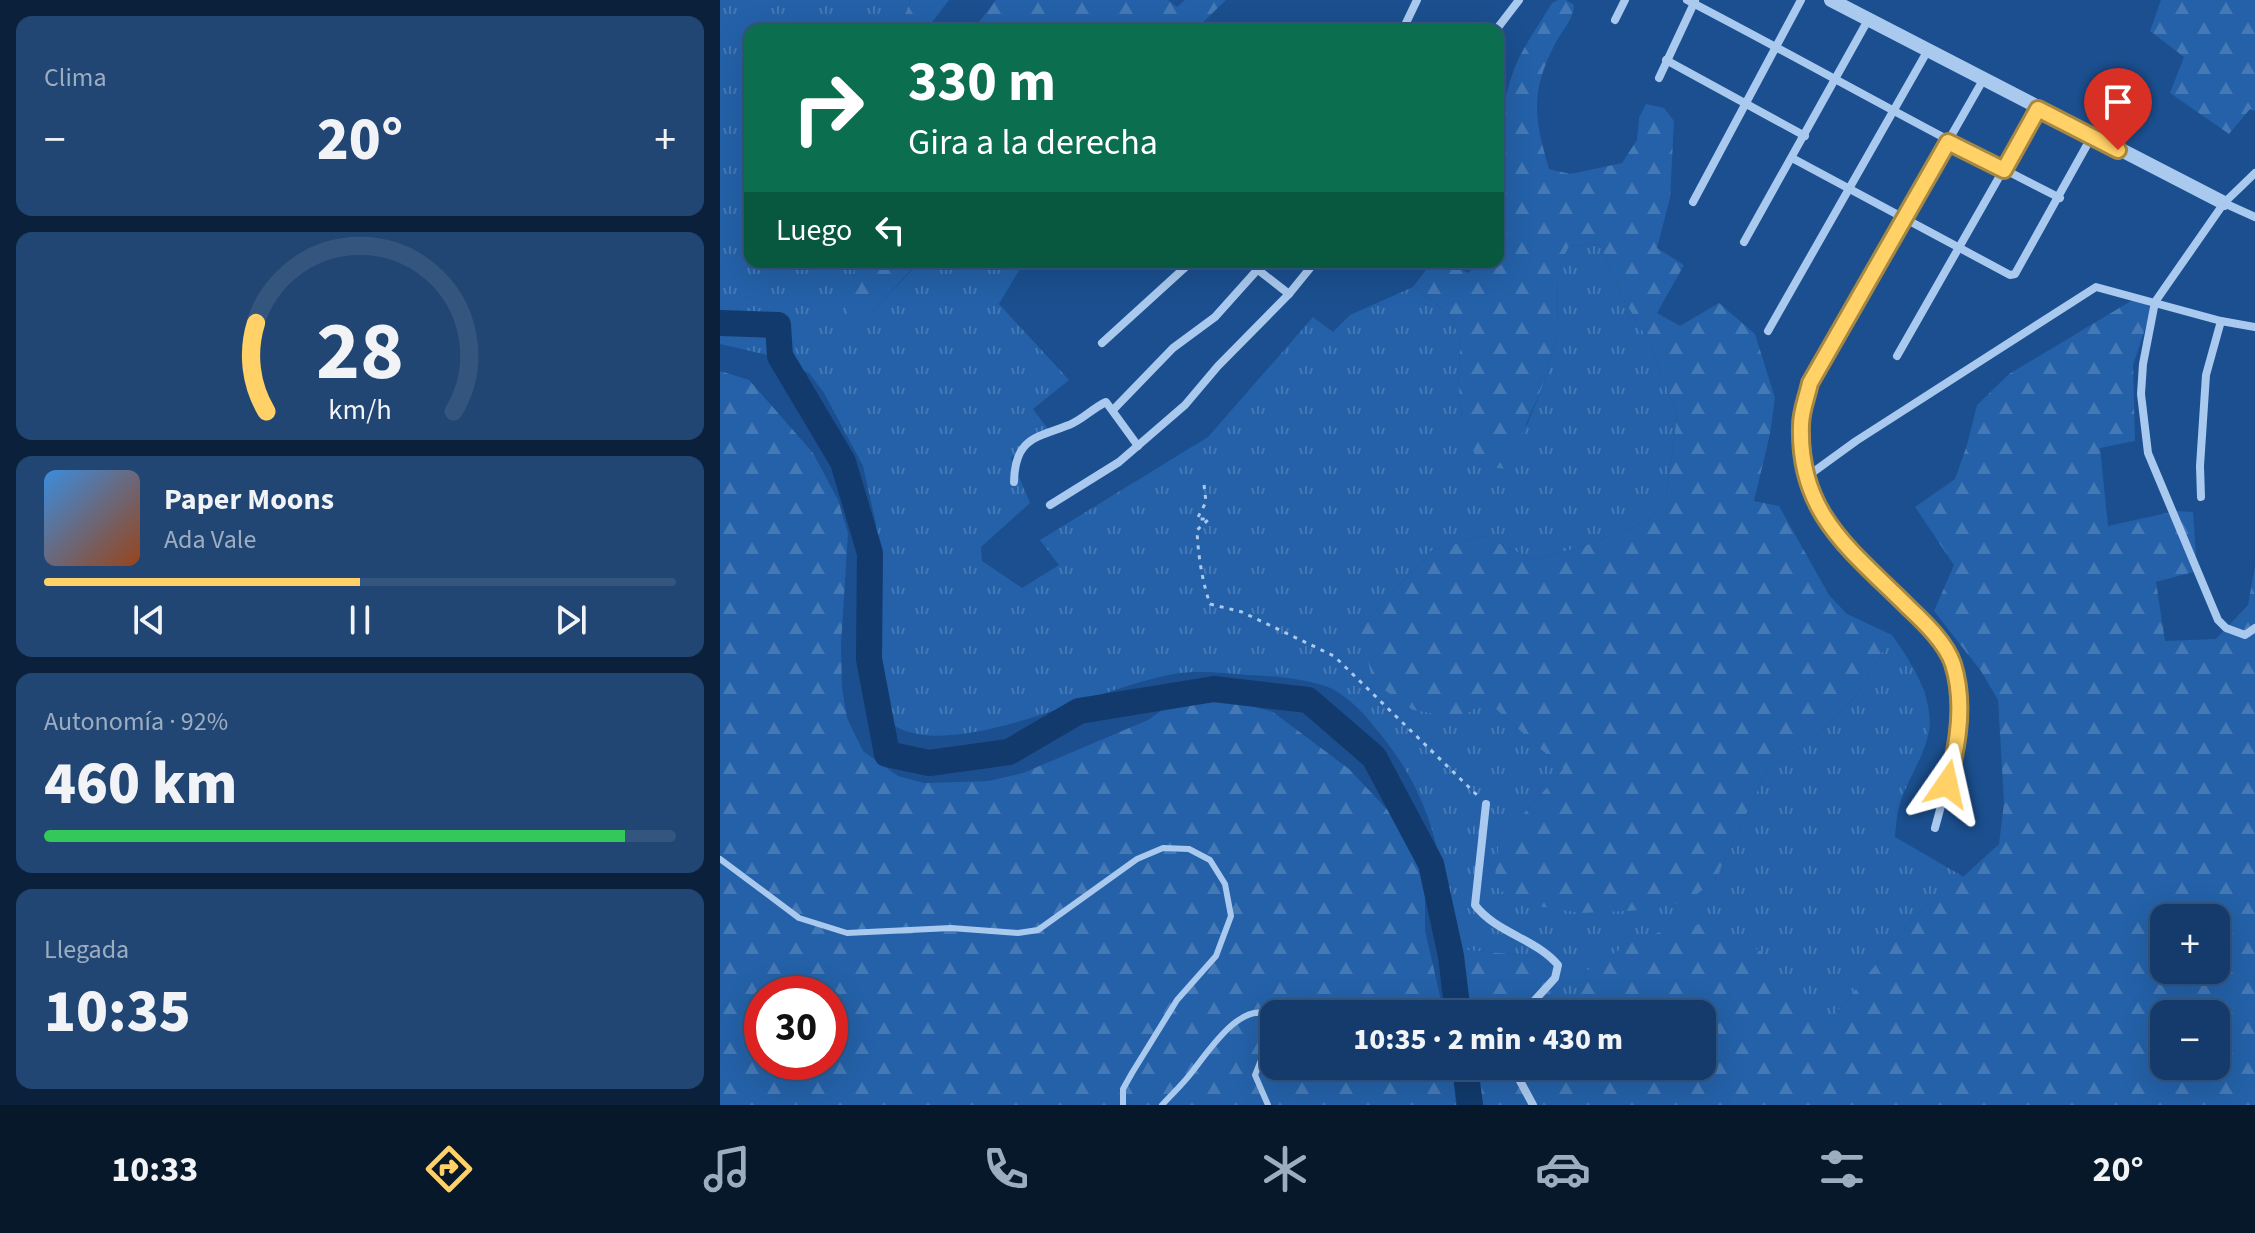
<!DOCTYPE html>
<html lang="es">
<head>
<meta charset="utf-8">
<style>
	body { margin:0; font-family:"Source Sans 3",sans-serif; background:#214673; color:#f1f3f6; height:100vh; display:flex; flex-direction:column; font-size:30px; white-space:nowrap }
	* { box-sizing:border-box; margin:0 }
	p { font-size:26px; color:#9dadc1 }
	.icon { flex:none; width:44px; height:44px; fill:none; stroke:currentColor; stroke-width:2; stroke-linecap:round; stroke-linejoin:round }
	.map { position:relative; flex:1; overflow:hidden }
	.details { display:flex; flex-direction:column; gap:16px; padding:16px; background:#0b203b; width:720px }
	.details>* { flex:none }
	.banner { position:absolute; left:24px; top:24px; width:760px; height:244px; border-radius:16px; box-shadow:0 8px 32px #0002,0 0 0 2px #33557e; background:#0b6e4f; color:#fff; overflow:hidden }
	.fabs { position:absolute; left:1430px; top:904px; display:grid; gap:16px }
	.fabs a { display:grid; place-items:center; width:80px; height:80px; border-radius:16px; background:#143b6b; box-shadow:0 8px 32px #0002,0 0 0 2px #33557e; font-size:40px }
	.speed { position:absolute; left:24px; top:976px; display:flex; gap:16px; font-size:40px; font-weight:700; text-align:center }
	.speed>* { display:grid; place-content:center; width:104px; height:104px; border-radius:50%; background:#143b6b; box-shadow:0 8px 32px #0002,0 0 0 2px #33557e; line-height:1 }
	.speed .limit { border:12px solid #d22; background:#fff; color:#111 }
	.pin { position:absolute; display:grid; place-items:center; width:68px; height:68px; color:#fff; margin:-82px -34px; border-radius:50% 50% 50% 0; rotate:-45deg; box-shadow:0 0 8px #0007 }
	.pin .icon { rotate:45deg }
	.me { position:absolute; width:88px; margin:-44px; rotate:11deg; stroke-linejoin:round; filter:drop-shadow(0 0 6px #0008) }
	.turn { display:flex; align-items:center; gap:28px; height:168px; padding:0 32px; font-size:36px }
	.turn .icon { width:104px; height:104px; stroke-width:2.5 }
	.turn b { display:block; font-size:56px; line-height:68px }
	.then { display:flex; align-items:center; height:76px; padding:0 32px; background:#0003; gap:16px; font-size:30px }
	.big { font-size:60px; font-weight:800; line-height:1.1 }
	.details .widget { flex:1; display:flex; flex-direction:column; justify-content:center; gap:12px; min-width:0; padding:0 28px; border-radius:16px; background:#214673 }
	.details .dial { align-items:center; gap:0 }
	.dial svg { height:208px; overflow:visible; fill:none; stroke:#33557e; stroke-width:7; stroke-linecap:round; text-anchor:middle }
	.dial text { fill:#f1f3f6; stroke:none }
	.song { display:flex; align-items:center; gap:24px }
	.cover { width:96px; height:96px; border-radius:12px; background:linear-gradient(135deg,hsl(210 70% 55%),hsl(20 70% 35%)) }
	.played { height:8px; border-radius:4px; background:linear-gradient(90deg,#ffd166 50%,#33557e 50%) }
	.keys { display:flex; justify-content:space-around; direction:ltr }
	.heat { display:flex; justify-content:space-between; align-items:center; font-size:44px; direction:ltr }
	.charge { height:12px; border-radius:6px; background:linear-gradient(90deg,#34c759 92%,#33557e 0) }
	.trip { position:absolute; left:540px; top:1000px; width:456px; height:80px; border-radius:16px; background:#143b6b; box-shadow:0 8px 32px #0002,0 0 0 2px #33557e; font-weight:800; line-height:80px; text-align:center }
	.tabs { display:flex; height:128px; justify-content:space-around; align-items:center; background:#08182b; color:#9dadc1 }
	.tabs .icon { width:56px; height:56px }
	.tabs .on { color:#ffd166 }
	.tabs b { font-size:36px; color:#f1f3f6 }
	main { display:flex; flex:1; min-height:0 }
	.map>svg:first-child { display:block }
</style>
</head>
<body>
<main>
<section class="details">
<div class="widget"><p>Clima</p>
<div class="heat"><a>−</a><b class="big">20°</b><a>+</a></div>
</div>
<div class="widget dial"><svg viewBox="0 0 100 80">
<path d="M14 69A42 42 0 1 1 86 69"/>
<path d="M14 69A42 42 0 0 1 10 35" stroke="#ffd166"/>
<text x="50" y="56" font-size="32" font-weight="700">28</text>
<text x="50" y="72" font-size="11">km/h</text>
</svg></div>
<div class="widget">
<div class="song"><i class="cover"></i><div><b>Paper Moons</b><p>Ada Vale</p></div></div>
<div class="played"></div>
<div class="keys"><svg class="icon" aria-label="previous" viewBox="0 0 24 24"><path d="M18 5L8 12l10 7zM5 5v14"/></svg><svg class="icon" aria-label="pause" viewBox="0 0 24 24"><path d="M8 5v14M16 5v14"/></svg><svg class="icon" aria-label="next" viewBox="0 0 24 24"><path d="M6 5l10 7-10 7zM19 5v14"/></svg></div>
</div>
<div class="widget"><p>Autonomía · 92%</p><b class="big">460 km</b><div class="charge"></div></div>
<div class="widget"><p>Llegada</p><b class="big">10:35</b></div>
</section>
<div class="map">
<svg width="1535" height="1105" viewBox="0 0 1535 1105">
	<defs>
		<pattern id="grass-tufts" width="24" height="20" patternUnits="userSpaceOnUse" patternTransform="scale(2)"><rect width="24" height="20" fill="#2461a8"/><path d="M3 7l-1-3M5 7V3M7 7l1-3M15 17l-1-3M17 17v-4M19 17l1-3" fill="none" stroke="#4579b5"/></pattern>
		<pattern id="forest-firs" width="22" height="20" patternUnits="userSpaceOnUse" patternTransform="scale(2)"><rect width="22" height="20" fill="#2461a8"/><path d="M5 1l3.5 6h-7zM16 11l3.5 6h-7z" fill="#4579b5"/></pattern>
	</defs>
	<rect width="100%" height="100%" fill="#1b4f8f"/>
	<path fill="url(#grass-tufts)" d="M0 0H191L183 19V30H30V262H137L123 341 192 270 195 262H304L279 304 349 380 313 409 328 429 291 458 310 503 261 547 262 561 302 588 339 565 320 540 488 437 593 317 613 332 630 315 693 287 729 314 741 340 738 376 742 421 807 425 825 380 837 334 838 270 849 246 879 244 905 302 931 345 957 416 946 497 928 521 864 546 814 560 763 536 711 551 640 628 767 701 843 769 779 842 775 885 798 903 995 880 1047 770 1091 740 1137 695 1172 635C1191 662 1214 696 1209 731 1205 755 1189 777 1181 800 1177 811 1176 825 1175 837L1244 877 1197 914 1113 1017H1077L1042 952 866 971 851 1014H827L838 971 815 956 732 949C722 857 715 797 652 724 641 710 623 692 605 686 580 678 553 676 527 675 504 673 477 670 454 674 381 686 251 756 183 730 175 727 168 721 162 717L153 597 156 524 143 466 104 393 89 373 52 356 0 344Z"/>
	<g fill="url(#forest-firs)" fill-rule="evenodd">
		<path d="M191 0H229L206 30H183V19Z"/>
		<path d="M276 0H448L457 7 465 0H506L475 30H253Z"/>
		<path d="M838 0H846L854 5C853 21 842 30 835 44 810 93 814 117 829 169L850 174 902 163 917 140 919 118 926 104 944 108 954 121 950 198 937 248 964 265 937 313 960 326 999 303 1035 334 1055 398 1050 434 1034 501 1059 506 1109 595 1127 614 1172 635 1137 695 1091 740 1047 770 995 880 968 901 924 910 862 913 798 903 774 885 779 842 843 769 767 701 739 718 693 710 653 682 640 628 711 551 763 536 814 560 864 546 928 521 946 497 957 416 931 345 905 302 879 244 849 246 838 270 837 334 825 380 787 469 759 466 742 421 738 376 741 340 729 314 693 287 712 262H722L749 273 756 262H778V224L784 213C766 183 783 87 800 56 809 38 822 20 832 3Z"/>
		<path d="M1441 0H1535V111L1530 109 1509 134 1450 93 1464 57 1430 31Z"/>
		<path d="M137 262H195L192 269 122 343Z"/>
		<path d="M1416 298 1432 308 1413 365 1415 441 1380 448 1388 526 1456 511 1473 512 1477 571 1436 582 1445 641 1496 639 1528 605 1535 566V1105H755L752 1066H982V1014H850L866 971 907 945 945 930 986 923 1042 952 1077 1016 1113 1017 1197 914 1243 877 1279 844 1284 803 1278 700 1261 671 1214 611 1234 565 1195 507 1235 479 1247 445 1257 405 1289 374ZM1444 918H1496V970H1444ZM1444 1014H1496V1066H1444Z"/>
		<path d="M0 371 29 380 93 453 118 500 128 533 121 645 122 688 127 718 143 751 178 776 204 783 268 781 303 773 428 720 455 701 482 692 553 712 629 769 676 819 693 843 705 890V930L724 1014H554V1066H732L736 1105H0ZM42 994H110V1062H42Z"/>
		<path d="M732 949 815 956 838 971 827 1014H744Z"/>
	</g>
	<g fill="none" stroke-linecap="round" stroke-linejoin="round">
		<g stroke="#123a6d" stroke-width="26">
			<path d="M0 323 58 325 60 356 123 462 150 553 149 659 167 754 209 763 289 752 359 711 494 689 588 700 654 757 711 864 731 956 738 1014"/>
			<path d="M745 1066 750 1105"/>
		</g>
		<path stroke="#a9c9ee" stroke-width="3" stroke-dasharray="4 6" stroke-linecap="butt" d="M484 485 486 502 477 519H489L477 530C478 554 482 581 490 604L522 612 614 656 758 796"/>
		<g stroke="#a9c9ee" stroke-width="6">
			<path d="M0 859 79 918 127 933 231 928 298 933 318 930 417 859 443 848 469 849 490 860 505 884 511 916 496 956 457 1000 412 1073 403 1089V1105"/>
			<path d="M442 1105C452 1094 463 1084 472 1072 488 1052 524 995 554 1018"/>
			<path d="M548 1105 535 1075 543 1055 554 1044"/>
		</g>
		<g stroke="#a9c9ee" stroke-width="8">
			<path d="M967 0C1092 65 1214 135 1340 198"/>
			<path d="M895 20 905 0"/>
			<path d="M686 23 697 0"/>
			<path d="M776 30 799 0"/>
			<path d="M946 60 1085 136"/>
			<path d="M939 78 975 1"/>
			<path d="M1072 158 1290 275 1295 274 1372 136"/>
			<path d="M1535 173 1504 203 1435 302 1423 364 1421 394 1428 453 1498 620 1506 628 1525 635 1535 628"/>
			<path d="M973 202 1081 0"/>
			<path d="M1504 203 1535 217"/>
			<path d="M1024 242 1148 20"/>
			<path d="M528 262 569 294"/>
			<path d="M1048 331 1208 50"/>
			<path d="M382 343 471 262"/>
			<path d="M1177 356 1318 109"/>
			<path d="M393 410 453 348 495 317 538 269"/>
			<path d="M1085 478 1136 441 1376 287 1501 321 1535 327"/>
			<path d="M294 482C295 439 314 438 349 425 362 420 373 408 386 402L418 446"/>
			<path d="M1481 497 1480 466 1486 375 1501 321"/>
			<path d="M330 505 399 462 465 405 498 366 569 294 595 262"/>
			<path d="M766 804 755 905C776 933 815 938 838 965L835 978 802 1014"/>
			<path d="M1215 828 1233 762 1241 694 1232 660 1207 626 1124 543 1100 513 1085 478 1081 423 1090 383 1263 80"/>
			<path d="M792 1066 813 1105"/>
		</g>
		<path stroke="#a9c9ee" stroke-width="14" d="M1111 0 1504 203"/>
	</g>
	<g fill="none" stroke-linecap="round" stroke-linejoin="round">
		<g stroke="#a68842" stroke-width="20">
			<path id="route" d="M1227 784C1238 747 1245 702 1233 664 1226 643 1204 622 1188 607 1131 550 1078 514 1081 425 1081 411 1087 397 1090 383L1228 142 1284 170 1318 109 1398 150"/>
		</g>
		<use href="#route" stroke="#ffd166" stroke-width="14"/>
	</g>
</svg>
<div class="fabs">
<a>+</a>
<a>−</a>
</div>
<div class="speed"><div class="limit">30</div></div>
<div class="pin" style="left:1398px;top:150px;background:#d93025"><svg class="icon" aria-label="arrive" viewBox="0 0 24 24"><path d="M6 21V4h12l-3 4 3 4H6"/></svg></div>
<svg class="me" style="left:1227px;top:784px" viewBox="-20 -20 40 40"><path d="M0-17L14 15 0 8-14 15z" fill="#ffd166" stroke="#fff" stroke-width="4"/></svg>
<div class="trip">10:35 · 2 min · 430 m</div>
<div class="banner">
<div class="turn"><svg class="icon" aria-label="right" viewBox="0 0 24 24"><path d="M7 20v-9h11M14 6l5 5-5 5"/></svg><div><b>330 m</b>Gira a la derecha</div></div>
<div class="then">Luego<svg class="icon" aria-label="left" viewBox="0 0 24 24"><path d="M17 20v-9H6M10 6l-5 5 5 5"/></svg></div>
</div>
</div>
</main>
<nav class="tabs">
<b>10:33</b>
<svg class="icon on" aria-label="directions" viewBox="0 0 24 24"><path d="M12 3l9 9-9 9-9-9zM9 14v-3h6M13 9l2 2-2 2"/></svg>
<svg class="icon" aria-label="music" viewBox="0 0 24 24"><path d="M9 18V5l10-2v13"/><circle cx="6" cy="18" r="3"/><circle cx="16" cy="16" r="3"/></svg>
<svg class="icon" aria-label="phone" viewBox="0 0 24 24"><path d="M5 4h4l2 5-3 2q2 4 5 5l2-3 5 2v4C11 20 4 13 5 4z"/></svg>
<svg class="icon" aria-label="climate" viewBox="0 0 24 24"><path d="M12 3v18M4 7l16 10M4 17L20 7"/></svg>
<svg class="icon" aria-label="car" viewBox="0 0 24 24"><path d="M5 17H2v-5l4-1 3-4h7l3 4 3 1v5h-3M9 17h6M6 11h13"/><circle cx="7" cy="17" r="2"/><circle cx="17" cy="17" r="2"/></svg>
<svg class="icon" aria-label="filters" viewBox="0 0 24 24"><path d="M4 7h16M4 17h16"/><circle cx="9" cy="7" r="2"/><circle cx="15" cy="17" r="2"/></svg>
<b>20°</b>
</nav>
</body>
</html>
